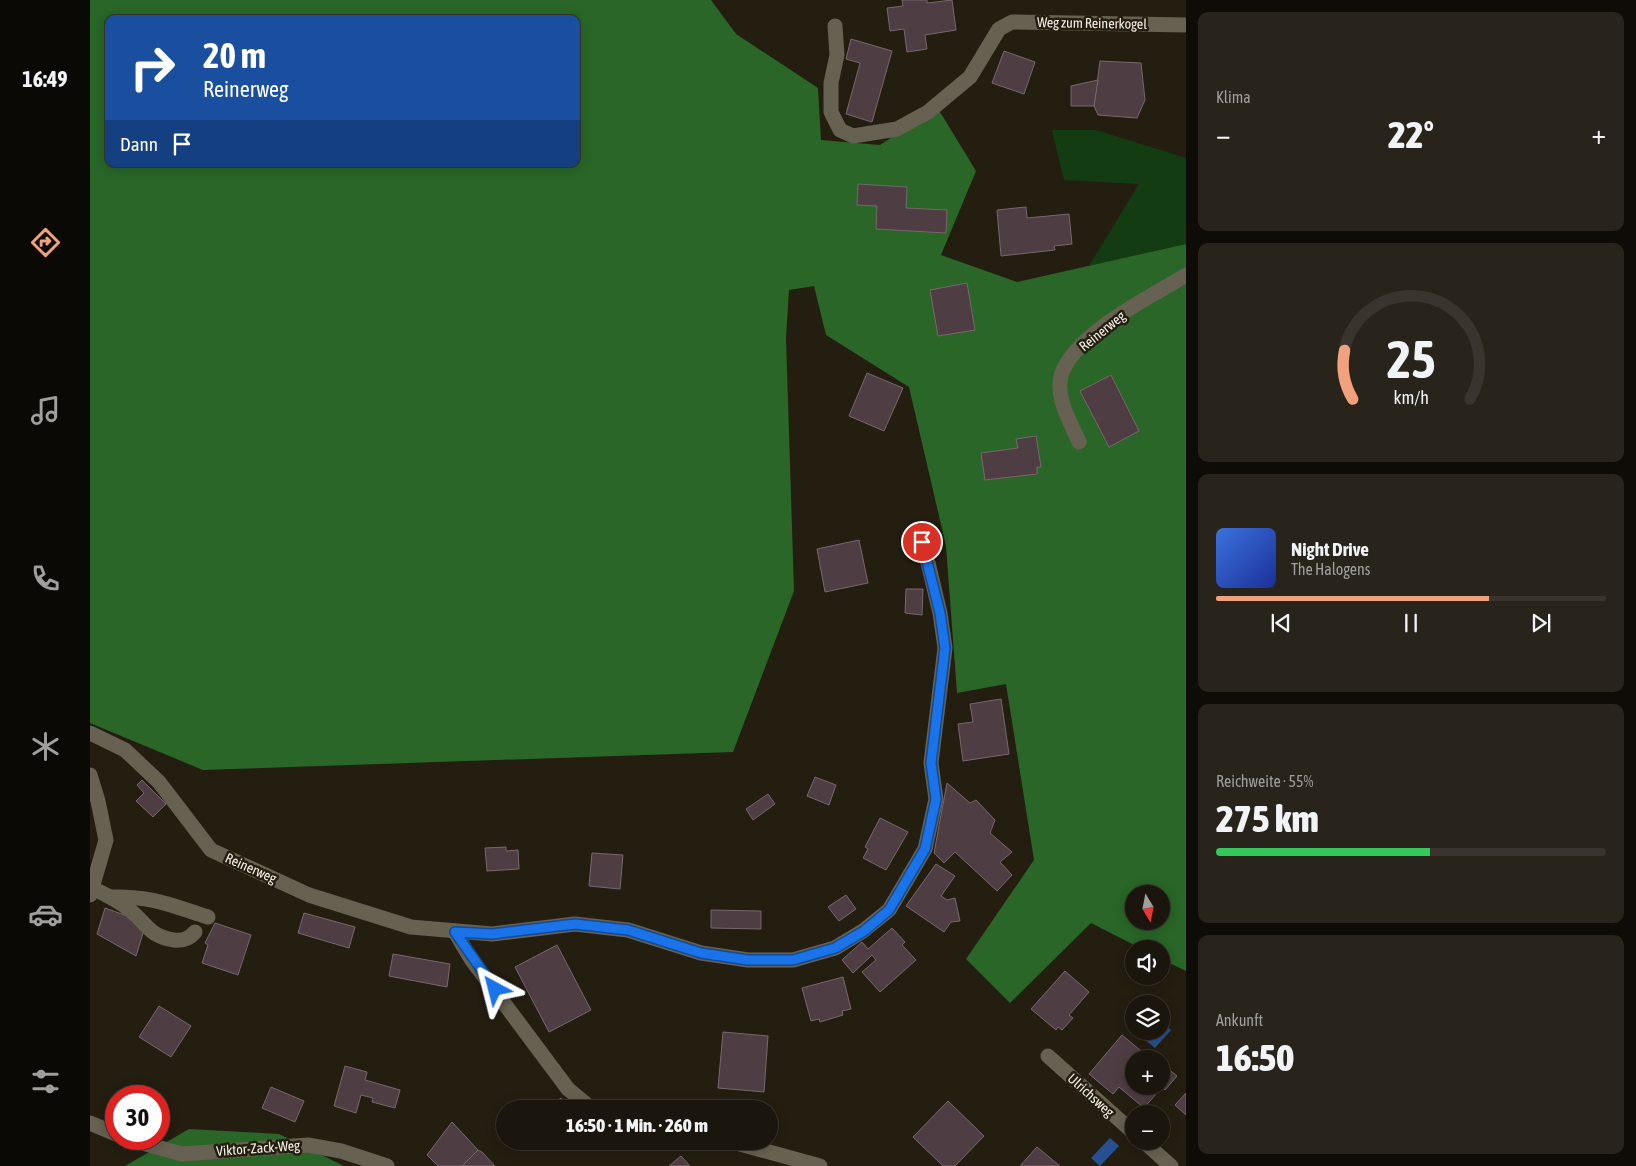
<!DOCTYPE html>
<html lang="de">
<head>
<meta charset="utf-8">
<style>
	body { margin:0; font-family:"Asap Condensed",sans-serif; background:#28231b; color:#f1f3f6; height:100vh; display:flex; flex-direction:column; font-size:19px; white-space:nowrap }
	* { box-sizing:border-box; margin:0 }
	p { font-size:16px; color:#a09f9d }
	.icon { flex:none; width:28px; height:28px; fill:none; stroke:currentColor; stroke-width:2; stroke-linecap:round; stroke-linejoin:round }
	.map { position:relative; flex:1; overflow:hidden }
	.panel { display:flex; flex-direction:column; gap:12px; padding:12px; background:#0f0c07; width:450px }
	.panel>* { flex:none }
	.hud { position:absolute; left:15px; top:15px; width:475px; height:152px; border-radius:10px; box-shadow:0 2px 12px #0003,0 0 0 1px #39352e; background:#1a4fa0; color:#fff; overflow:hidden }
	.needle { width:32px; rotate:170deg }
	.fabs { position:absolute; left:1035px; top:885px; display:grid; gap:10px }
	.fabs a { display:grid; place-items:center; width:45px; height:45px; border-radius:50%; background:#1b160d; box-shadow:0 2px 12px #0003,0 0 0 1px #39352e; font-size:25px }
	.speed { position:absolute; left:15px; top:1085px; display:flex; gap:10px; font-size:25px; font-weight:700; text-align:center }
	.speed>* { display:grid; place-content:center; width:65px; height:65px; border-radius:50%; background:#1b160d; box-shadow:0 2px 12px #0003,0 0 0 1px #39352e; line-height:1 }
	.speed .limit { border:8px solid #d22; background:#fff; color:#111 }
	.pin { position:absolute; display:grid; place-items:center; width:42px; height:42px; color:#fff; margin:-21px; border:2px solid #fff; border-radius:50%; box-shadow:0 1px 5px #0007 }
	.me { position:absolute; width:55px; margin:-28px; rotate:322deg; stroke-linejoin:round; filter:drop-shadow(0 0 4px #0008) }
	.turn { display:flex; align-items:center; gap:18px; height:105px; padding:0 15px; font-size:22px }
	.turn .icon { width:65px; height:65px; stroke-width:2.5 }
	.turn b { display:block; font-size:35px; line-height:42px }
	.then { display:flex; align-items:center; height:48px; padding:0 15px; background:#0003; gap:10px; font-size:19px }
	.big { font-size:38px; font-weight:800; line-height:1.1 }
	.panel .widget { flex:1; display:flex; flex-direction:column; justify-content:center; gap:8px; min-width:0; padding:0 18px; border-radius:10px; background:#28231b }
	.panel .dial { align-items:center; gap:0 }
	.dial svg { height:130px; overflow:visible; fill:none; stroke:#39352e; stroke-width:7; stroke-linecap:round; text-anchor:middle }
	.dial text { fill:#f1f3f6; stroke:none }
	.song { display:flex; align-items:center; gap:15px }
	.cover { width:60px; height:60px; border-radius:8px; background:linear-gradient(135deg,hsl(220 70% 55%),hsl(230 70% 35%)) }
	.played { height:5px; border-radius:2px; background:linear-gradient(90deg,#f2a17e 70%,#39352e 70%) }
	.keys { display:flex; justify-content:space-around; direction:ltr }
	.heat { display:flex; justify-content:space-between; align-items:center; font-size:28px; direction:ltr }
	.charge { height:8px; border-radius:4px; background:linear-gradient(90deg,#34c759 55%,#39352e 0) }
	.trip { position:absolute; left:406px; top:1100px; width:282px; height:50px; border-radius:25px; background:#1b160d; box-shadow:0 2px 12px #0003,0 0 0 1px #39352e; font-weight:800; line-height:50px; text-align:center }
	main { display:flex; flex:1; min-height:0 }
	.tabs { display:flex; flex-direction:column; width:90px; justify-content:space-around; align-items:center; background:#0b0905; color:#a09f9d }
	.tabs .icon { width:35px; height:35px }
	.tabs .selected { color:#f2a17e }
	.tabs b { font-size:22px; color:#f1f3f6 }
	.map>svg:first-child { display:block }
</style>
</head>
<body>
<main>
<nav class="tabs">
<b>16:49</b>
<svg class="icon selected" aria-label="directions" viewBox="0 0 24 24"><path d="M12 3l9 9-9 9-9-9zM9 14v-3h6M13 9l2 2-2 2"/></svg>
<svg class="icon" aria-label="music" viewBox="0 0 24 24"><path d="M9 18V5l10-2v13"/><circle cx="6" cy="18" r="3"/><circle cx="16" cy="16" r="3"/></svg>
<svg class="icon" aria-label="phone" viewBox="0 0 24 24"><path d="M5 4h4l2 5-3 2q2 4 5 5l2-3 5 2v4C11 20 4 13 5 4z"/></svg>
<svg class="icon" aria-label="climate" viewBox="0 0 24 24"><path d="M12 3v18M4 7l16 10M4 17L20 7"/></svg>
<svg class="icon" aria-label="car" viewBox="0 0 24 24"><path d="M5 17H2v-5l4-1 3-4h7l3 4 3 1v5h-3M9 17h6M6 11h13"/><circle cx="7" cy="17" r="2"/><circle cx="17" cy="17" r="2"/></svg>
<svg class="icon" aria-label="filters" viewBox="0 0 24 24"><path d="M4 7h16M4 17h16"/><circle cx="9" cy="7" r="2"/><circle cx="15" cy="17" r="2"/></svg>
</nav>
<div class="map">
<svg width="1096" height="1166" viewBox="0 0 1096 1166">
	<rect width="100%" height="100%" fill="#241e11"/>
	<path fill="#143c13" d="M962 130H1006L1096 158V244L999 266 1049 184 974 180Z"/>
	<g fill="#296627" fill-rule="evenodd">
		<path d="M0 0H621L646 34 728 88 731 140 790 145 847 107 886 171 851 255 927 282 1096 244V971L1071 959V949H1052L1001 923 920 1003 876 959 944 860 916 684 867 693 856 546 819 387 736 335 724 286 699 290 696 338 704 591 643 752 113 770 0 723ZM19 19H486V164H19ZM1044 894H1071V921H1044Z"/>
		<path d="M99 1129 189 1134 254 1166H35Z"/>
	</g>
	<g fill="#285090">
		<path d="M1071 1021 1081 1030 1065 1048 1055 1040 1062 1031H1071Z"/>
		<path d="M1020 1138 1029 1146 1010 1166 1001 1158Z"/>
	</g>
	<g fill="#4e3d43" stroke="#79676d">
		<path d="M812 0H837V3L862 0 866 30 835 35 837 49 817 52 814 29 800 31 797 8 813 6Z"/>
		<path d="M761 39 802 51 782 122 756 114 770 63 756 59Z"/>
		<path d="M914 51 945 62 934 94 902 83Z"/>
		<path d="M1010 61 1051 63 1055 100 1047 118 1008 115 1004 106Z"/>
		<path d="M1008 80 1004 106H981V86Z"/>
		<path d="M768 184 817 187 816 208 857 210 856 233 786 229 787 206 767 205Z"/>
		<path d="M936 207 937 218 979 214 982 244 964 246 965 250 911 256 907 210Z"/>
		<path d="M877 283 885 330 848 336 840 290Z"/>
		<path d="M777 373 813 388 794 431 759 416Z"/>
		<path d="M1021 375 1049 431 1019 447 990 391Z"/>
		<path d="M946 436 951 467H947V474L895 480 891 453 928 448 926 439Z"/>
		<path d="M769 540 778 583 735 592 727 549Z"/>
		<path d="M816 589H833L832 615 815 613Z"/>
		<path d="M911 699 919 754 873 761 868 724 883 722 880 704Z"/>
		<path d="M725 777 746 785 739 805 717 796Z"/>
		<path d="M52 780 76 804 63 817 46 801 54 793 47 785Z"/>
		<path d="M857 783 880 803 886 800 905 820 900 833 922 852 910 862 922 875 907 891 865 852 854 863 844 853Z"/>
		<path d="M678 794 685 804 663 820 656 809Z"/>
		<path d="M790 818 818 832 796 870 773 858 778 849 775 847Z"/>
		<path d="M416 847V851L428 850 429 869 397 871 395 848Z"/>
		<path d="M502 853 533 855 530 889 499 886Z"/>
		<path d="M846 864 865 876 851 896 857 900 865 898 870 921 861 922 854 932 816 906Z"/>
		<path d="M756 895 766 909 749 921 738 907Z"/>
		<path d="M15 908 40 917 54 930 46 956 7 934Z"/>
		<path d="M621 910 671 911V929L621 928Z"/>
		<path d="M214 913 265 927 259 948 208 933Z"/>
		<path d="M125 923 161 935 148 975 112 963 118 945 115 943Z"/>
		<path d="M802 928 815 942 812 945 826 960 790 992 772 972 786 960 782 955 763 973 752 960 772 942 778 949Z"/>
		<path d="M467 945 501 1010 459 1032 425 967Z"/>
		<path d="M303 954 360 964 357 987 299 976Z"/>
		<path d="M975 971 999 992 979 1015 983 1018 972 1030 968 1027 966 1030 941 1009Z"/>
		<path d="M753 977 761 1009 752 1011 753 1015 730 1022 729 1019 721 1021 712 988Z"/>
		<path d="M69 1006 101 1026 81 1057 49 1037Z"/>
		<path d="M633 1032 678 1036 674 1092 628 1088Z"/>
		<path d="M1032 1035 1056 1055 1053 1059H1044V1086H1071V1063L1087 1076 1075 1090 1072 1087 1054 1108 1029 1087 1023 1094 999 1074Z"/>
		<path d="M255 1066 277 1072 275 1080 310 1090 305 1108 282 1102 283 1098 271 1095 266 1113 244 1106Z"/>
		<path d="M181 1087 214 1101 205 1122 172 1108Z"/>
		<path d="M1096 1093V1115L1085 1105Z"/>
		<path d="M471 1098 479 1109H456Z"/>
		<path d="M858 1101 894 1136 865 1166H853L823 1137Z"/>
		<path d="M362 1122 388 1150 372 1166H348L337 1155Z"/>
		<path d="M947 1147 970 1166H930Z"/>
		<path d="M388 1150 392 1152 405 1166H372Z"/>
		<path d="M591 1156 600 1166H579Z"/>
	</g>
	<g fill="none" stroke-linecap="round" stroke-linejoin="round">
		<g stroke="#676151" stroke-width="15">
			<path d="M745 26 747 55 741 83V112L750 130 763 136 807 129 838 112 880 77 909 29 922 22 1096 25"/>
			<path d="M989 442C980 421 964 396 972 373 987 332 1061 297 1096 275"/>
			<path d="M0 733 35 750 69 782 121 850 219 895 321 927 402 934 485 924 538 930 611 953 658 960H703L745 948 773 931 799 910 835 849 846 799 841 763 855 648 850 613 833 542"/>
			<path d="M0 775 8 801 16 840 0 895"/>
			<path d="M2 888C15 894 28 901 40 910 57 924 60 937 84 940 93 941 99 939 105 932"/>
			<path d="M21 897C63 896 80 905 118 917"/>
			<path d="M365 932 381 959 478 1089 502 1109"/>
			<path d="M958 1056 1044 1133"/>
			<path d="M0 1123 26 1134"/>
			<path d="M38 1139 92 1154 218 1145 251 1151 297 1166"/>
			<path d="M639 1141 730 1166"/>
			<path d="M1053 1141 1081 1166"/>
		</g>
	</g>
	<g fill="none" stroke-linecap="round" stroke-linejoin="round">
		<g stroke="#114b97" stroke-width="12">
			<path id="route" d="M405 989 365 932 402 934 485 924 538 930 611 953 658 960H703L745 948 774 931 799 910 835 849 846 799 841 763 855 648 850 613 832 542"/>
		</g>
		<use href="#route" stroke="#1a73e8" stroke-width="9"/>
	</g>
	<g text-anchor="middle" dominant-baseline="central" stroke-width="5" stroke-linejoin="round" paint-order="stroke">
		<g font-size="14" fill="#f5f1e8" stroke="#241e11">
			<text transform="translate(1002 23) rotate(1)">Weg zum Reinerkogel</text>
			<text transform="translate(1012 331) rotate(-39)">Reinerweg</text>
			<text transform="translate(161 868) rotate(24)">Reinerweg</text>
			<text transform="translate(1001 1095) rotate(42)">Ulrichsweg</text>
			<text transform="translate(168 1148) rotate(-4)">Viktor-Zack-Weg</text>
		</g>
	</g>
</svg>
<div class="fabs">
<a><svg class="needle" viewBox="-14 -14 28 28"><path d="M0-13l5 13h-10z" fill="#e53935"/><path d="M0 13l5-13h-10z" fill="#a09f9d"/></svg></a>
<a><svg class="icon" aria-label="sound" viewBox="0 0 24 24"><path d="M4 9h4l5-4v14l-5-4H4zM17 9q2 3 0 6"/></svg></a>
<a><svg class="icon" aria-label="layers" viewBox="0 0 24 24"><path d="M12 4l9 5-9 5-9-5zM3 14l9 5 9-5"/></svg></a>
<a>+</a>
<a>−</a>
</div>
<div class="speed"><div class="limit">30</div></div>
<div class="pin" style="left:832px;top:542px;background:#d93025"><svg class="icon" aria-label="arrive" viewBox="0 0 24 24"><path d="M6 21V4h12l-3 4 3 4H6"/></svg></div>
<svg class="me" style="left:405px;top:989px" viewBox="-20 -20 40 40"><path d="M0-17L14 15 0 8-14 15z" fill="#1a73e8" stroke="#fff" stroke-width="4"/></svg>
<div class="trip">16:50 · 1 Min. · 260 m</div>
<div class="hud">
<div class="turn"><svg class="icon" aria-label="right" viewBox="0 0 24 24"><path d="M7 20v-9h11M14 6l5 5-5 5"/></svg><div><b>20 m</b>Reinerweg</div></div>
<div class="then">Dann<svg class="icon" aria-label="arrive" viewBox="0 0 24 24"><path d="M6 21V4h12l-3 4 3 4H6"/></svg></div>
</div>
</div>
<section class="panel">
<div class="widget"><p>Klima</p>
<div class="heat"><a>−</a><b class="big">22°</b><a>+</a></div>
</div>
<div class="widget dial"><svg viewBox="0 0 100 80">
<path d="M14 69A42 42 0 1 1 86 69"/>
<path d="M14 69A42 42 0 0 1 9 39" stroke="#f2a17e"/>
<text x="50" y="56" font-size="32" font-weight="700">25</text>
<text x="50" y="72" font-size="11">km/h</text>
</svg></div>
<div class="widget">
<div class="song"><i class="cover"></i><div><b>Night Drive</b><p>The Halogens</p></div></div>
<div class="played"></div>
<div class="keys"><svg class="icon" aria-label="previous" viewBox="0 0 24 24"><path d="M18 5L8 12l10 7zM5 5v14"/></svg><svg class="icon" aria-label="pause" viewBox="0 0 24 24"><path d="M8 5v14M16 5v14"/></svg><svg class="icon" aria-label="next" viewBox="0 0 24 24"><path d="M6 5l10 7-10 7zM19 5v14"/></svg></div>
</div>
<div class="widget"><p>Reichweite · 55%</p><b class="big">275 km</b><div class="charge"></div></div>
<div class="widget"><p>Ankunft</p><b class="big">16:50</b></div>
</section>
</main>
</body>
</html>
